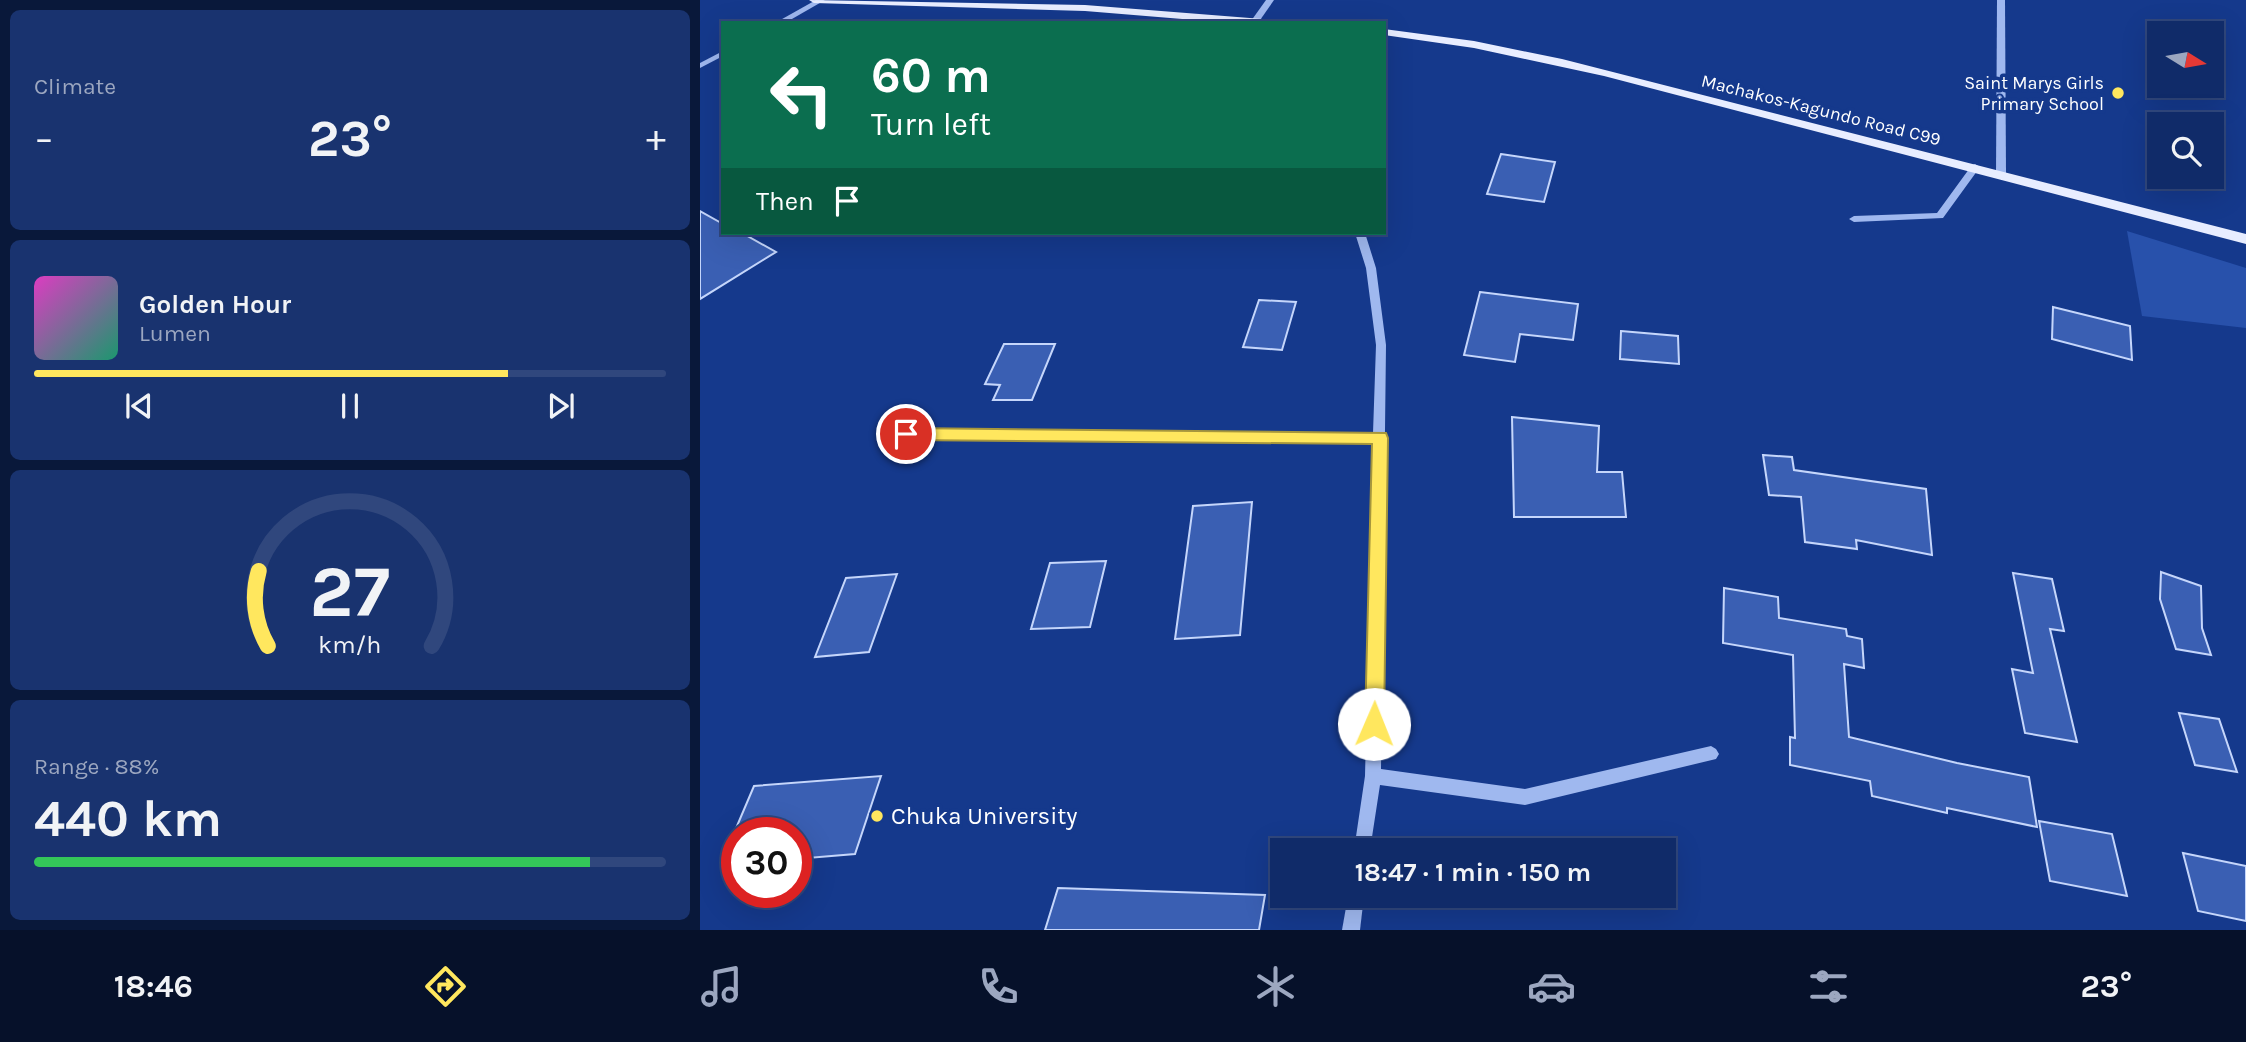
<!DOCTYPE html>
<html lang="en">
<head>
<meta charset="utf-8">
<style>
	body { margin:0; font-family:Karla,sans-serif; background:#19336f; color:#f1f3f6; height:100vh; display:flex; flex-direction:column; font-size:26px; white-space:nowrap }
	* { box-sizing:border-box; margin:0 }
	p { font-size:23px; color:#9ca7c0 }
	.icon { flex:none; width:38px; height:38px; fill:none; stroke:currentColor; stroke-width:2; stroke-linecap:round; stroke-linejoin:round }
	.map { position:relative; flex:1; overflow:hidden }
	.drawer { display:flex; flex-direction:column; gap:10px; padding:10px; background:#09183a; width:700px }
	.drawer>* { flex:none }
	.guide { position:absolute; left:21px; top:21px; width:665px; height:214px; border-radius:0px; box-shadow:0 7px 28px #0002,0 0 0 2px #30477d; background:#0b6e4f; color:#fff; overflow:hidden }
	.needle { width:46px; rotate:101deg }
	.tools { position:absolute; left:1447px; top:21px; display:grid; gap:14px }
	.tools a { display:grid; place-items:center; width:77px; height:77px; border-radius:0px; background:#102b69; box-shadow:0 7px 28px #0002,0 0 0 2px #30477d; font-size:35px }
	.speed { position:absolute; left:21px; top:817px; display:flex; gap:14px; font-size:35px; font-weight:700; text-align:center }
	.speed>* { display:grid; place-content:center; width:91px; height:91px; border-radius:50%; background:#102b69; box-shadow:0 7px 28px #0002,0 0 0 2px #30477d; line-height:1 }
	.speed .limit { border:10px solid #d22; background:#fff; color:#111 }
	.pin { position:absolute; display:grid; place-items:center; width:60px; height:60px; color:#fff; margin:-30px; border:4px solid #fff; border-radius:50%; box-shadow:0 2px 7px #0007 }
	.me { position:absolute; width:77px; margin:-38px; rotate:1deg; stroke-linejoin:round; filter:drop-shadow(0 0 5px #0008) }
	.turn { display:flex; align-items:center; gap:24px; height:147px; padding:0 35px; font-size:32px }
	.turn .icon { width:91px; height:91px; stroke-width:2.5 }
	.turn b { display:block; font-size:49px; line-height:60px }
	.then { display:flex; align-items:center; height:66px; padding:0 35px; background:#0003; gap:14px; font-size:26px }
	.big { font-size:52px; font-weight:700; line-height:1.1 }
	.drawer .tile { flex:1; display:flex; flex-direction:column; justify-content:center; gap:10px; min-width:0; padding:0 24px; border-radius:10px; background:#19336f }
	.drawer .dial { align-items:center; gap:0 }
	.dial svg { height:182px; overflow:visible; fill:none; stroke:#30477d; stroke-width:7; stroke-linecap:round; text-anchor:middle }
	.dial text { fill:#f1f3f6; stroke:none }
	.song { display:flex; align-items:center; gap:21px }
	.cover { width:84px; height:84px; border-radius:10px; background:linear-gradient(135deg,hsl(310 70% 55%),hsl(160 70% 35%)) }
	.played { height:7px; border-radius:4px; background:linear-gradient(90deg,#ffe75e 75%,#30477d 75%) }
	.keys { display:flex; justify-content:space-around; direction:ltr }
	.heat { display:flex; justify-content:space-between; align-items:center; font-size:38px; direction:ltr }
	.charge { height:10px; border-radius:5px; background:linear-gradient(90deg,#34c759 88%,#30477d 0) }
	.trip { position:absolute; left:570px; top:838px; width:406px; height:70px; border-radius:0px; background:#102b69; box-shadow:0 7px 28px #0002,0 0 0 2px #30477d; font-weight:700; line-height:70px; text-align:center }
	.tabs { display:flex; height:112px; justify-content:space-around; align-items:center; background:#06112a; color:#9ca7c0 }
	.tabs .icon { width:49px; height:49px }
	.tabs .selected { color:#ffe75e }
	.tabs b { font-size:32px; color:#f1f3f6 }
	main { display:flex; flex:1; min-height:0 }
	.map>svg:first-child { display:block }
</style>
</head>
<body>
<main>
<section class="drawer">
<div class="tile"><p>Climate</p>
<div class="heat"><a>−</a><b class="big">23°</b><a>+</a></div>
</div>
<div class="tile">
<div class="song"><i class="cover"></i><div><b>Golden Hour</b><p>Lumen</p></div></div>
<div class="played"></div>
<div class="keys"><svg class="icon" aria-label="previous" viewBox="0 0 24 24"><path d="M18 5L8 12l10 7zM5 5v14"/></svg><svg class="icon" aria-label="pause" viewBox="0 0 24 24"><path d="M8 5v14M16 5v14"/></svg><svg class="icon" aria-label="next" viewBox="0 0 24 24"><path d="M6 5l10 7-10 7zM19 5v14"/></svg></div>
</div>
<div class="tile dial"><svg viewBox="0 0 100 80">
<path d="M14 69A42 42 0 1 1 86 69"/>
<path d="M14 69A42 42 0 0 1 10 36" stroke="#ffe75e"/>
<text x="50" y="56" font-size="32" font-weight="700">27</text>
<text x="50" y="72" font-size="11">km/h</text>
</svg></div>
<div class="tile"><p>Range · 88%</p><b class="big">440 km</b><div class="charge"></div></div>
</section>
<div class="map">
<svg width="1546" height="930" viewBox="0 0 1546 930">
	<rect width="100%" height="100%" fill="#15398c"/>
	<path fill="#2851ab" d="M1427 231 1546 268V328L1442 316Z"/>
	<g fill="#3a5fb3" stroke="#c5d6fb" stroke-width="2">
		<path d="M801 154 855 162 844 202 787 194Z"/>
		<path d="M0 211 23 224V233H42L76 252 0 299Z"/>
		<path d="M780 292 878 304 873 340 820 334 815 362 764 355Z"/>
		<path d="M559 300 596 302 582 350 543 347Z"/>
		<path d="M1353 307 1430 326 1432 360 1352 339Z"/>
		<path d="M921 331 978 336 979 364 920 359Z"/>
		<path d="M304 344H355L332 400H293L300 385 285 384Z"/>
		<path d="M812 417 899 426 897 472H922L926 517H814Z"/>
		<path d="M1063 455 1092 457 1094 470 1226 489 1232 555 1156 540 1157 549 1105 542 1101 497 1069 495Z"/>
		<path d="M552 502 540 635 475 639 493 506Z"/>
		<path d="M406 561 390 627 331 629 350 563Z"/>
		<path d="M1461 572 1501 586 1502 628 1511 655 1476 649 1460 599Z"/>
		<path d="M1313 573 1352 579 1364 631 1350 629 1377 742 1325 733 1312 669 1333 673Z"/>
		<path d="M197 574 169 652 115 657 146 578Z"/>
		<path d="M1024 588 1078 597 1079 618 1146 629 1147 636 1162 639 1164 668 1144 664 1149 737 1257 763 1329 777 1337 827 1247 808V813L1172 796 1170 781 1090 765V737L1095 738 1093 655 1023 643Z"/>
		<path d="M1479 713 1519 719 1537 772 1495 765Z"/>
		<path d="M181 776 155 854 96 859V833H34L54 786Z"/>
		<path d="M1339 821 1412 834 1427 896 1350 881Z"/>
		<path d="M1483 853 1546 866V921L1498 911Z"/>
		<path d="M358 888 565 895 559 930H345Z"/>
	</g>
	<g fill="none" stroke-linecap="round" stroke-linejoin="round">
		<g fill="#9fb8ef" fill-rule="evenodd">
			<path d="M116 0H125L85 23H75Z"/>
			<path d="M566 0H574L558 23H552L551 21Z"/>
			<path d="M1297 0H1305L1306 173 1301 176 1296 173Z"/>
			<path d="M23 51V56L0 68V63Z"/>
			<path d="M1275 164 1280 167 1243 218 1154 222 1149 219 1154 216 1237 213 1272 165Z"/>
			<path d="M655 233H665L676 268 686 345 681 769 825 789 1011 746 1016 749 1019 754 1016 759 825 805 680 785 670 850H654L665 776 673 443 206 439 200 434 206 429 673 433 676 345 666 268Z"/>
			<path d="M648 896H664L660 930H642Z"/>
		</g>
		<g fill="#e8edff" fill-rule="evenodd">
			<path d="M109 0 385 5 576 20 581 23H531L385 11 114 3Z"/>
			<path d="M684 29 774 41 862 59 1546 234V244L904 76 774 48 684 35Z"/>
		</g>
	</g>
	<path fill="#ffe75e" stroke="#a6963d" stroke-width="2" d="M206 428 686 433 688 438 684 724 681 730 674 733 668 730 665 724 672 444 206 440 198 434Z"/>
	<g fill="#ffe75e" stroke="#15398c" stroke-width="2.5">
		<circle cx="1418" cy="93" r="7"/>
		<circle cx="177" cy="816" r="7"/>
	</g>
	<g text-anchor="middle" dominant-baseline="central" stroke-width="7" stroke-linejoin="round" paint-order="stroke">
		<g font-size="18" fill="#fff" stroke="#15398c" text-anchor="end">
			<text x="1404" y="83">Saint Marys Girls<tspan x="1404" dy="21">Primary School</tspan></text>
		</g>
		<g font-size="18" fill="#fff" stroke="#15398c">
			<text transform="translate(1121 110) rotate(14)">Machakos-Kagundo Road C99</text>
		</g>
		<g font-size="24" fill="#fff" stroke="#15398c" text-anchor="start">
			<text x="191" y="816">Chuka University</text>
		</g>
	</g>
</svg>
<div class="tools">
<a><svg class="needle" viewBox="-14 -14 28 28"><path d="M0-13l5 13h-10z" fill="#e53935"/><path d="M0 13l5-13h-10z" fill="#9ca7c0"/></svg></a>
<a><svg class="icon" aria-label="search" viewBox="0 0 24 24"><circle cx="10" cy="10" r="6"/><path d="M15 15l6 6"/></svg></a>
</div>
<div class="speed"><div class="limit">30</div></div>
<div class="pin" style="left:206px;top:434px;background:#d93025"><svg class="icon" aria-label="arrive" viewBox="0 0 24 24"><path d="M6 21V4h12l-3 4 3 4H6"/></svg></div>
<svg class="me" style="left:674px;top:724px" viewBox="-20 -20 40 40"><circle r="19" fill="#fff"/><path d="M0-13L10 11 0 6-10 11z" fill="#ffe75e"/></svg>
<div class="trip">18:47 · 1 min · 150 m</div>
<div class="guide">
<div class="turn"><svg class="icon" aria-label="left" viewBox="0 0 24 24"><path d="M17 20v-9H6M10 6l-5 5 5 5"/></svg><div><b>60 m</b>Turn left</div></div>
<div class="then">Then<svg class="icon" aria-label="arrive" viewBox="0 0 24 24"><path d="M6 21V4h12l-3 4 3 4H6"/></svg></div>
</div>
</div>
</main>
<nav class="tabs">
<b>18:46</b>
<svg class="icon selected" aria-label="directions" viewBox="0 0 24 24"><path d="M12 3l9 9-9 9-9-9zM9 14v-3h6M13 9l2 2-2 2"/></svg>
<svg class="icon" aria-label="music" viewBox="0 0 24 24"><path d="M9 18V5l10-2v13"/><circle cx="6" cy="18" r="3"/><circle cx="16" cy="16" r="3"/></svg>
<svg class="icon" aria-label="phone" viewBox="0 0 24 24"><path d="M5 4h4l2 5-3 2q2 4 5 5l2-3 5 2v4C11 20 4 13 5 4z"/></svg>
<svg class="icon" aria-label="climate" viewBox="0 0 24 24"><path d="M12 3v18M4 7l16 10M4 17L20 7"/></svg>
<svg class="icon" aria-label="car" viewBox="0 0 24 24"><path d="M5 17H2v-5l4-1 3-4h7l3 4 3 1v5h-3M9 17h6M6 11h13"/><circle cx="7" cy="17" r="2"/><circle cx="17" cy="17" r="2"/></svg>
<svg class="icon" aria-label="filters" viewBox="0 0 24 24"><path d="M4 7h16M4 17h16"/><circle cx="9" cy="7" r="2"/><circle cx="15" cy="17" r="2"/></svg>
<b>23°</b>
</nav>
</body>
</html>
